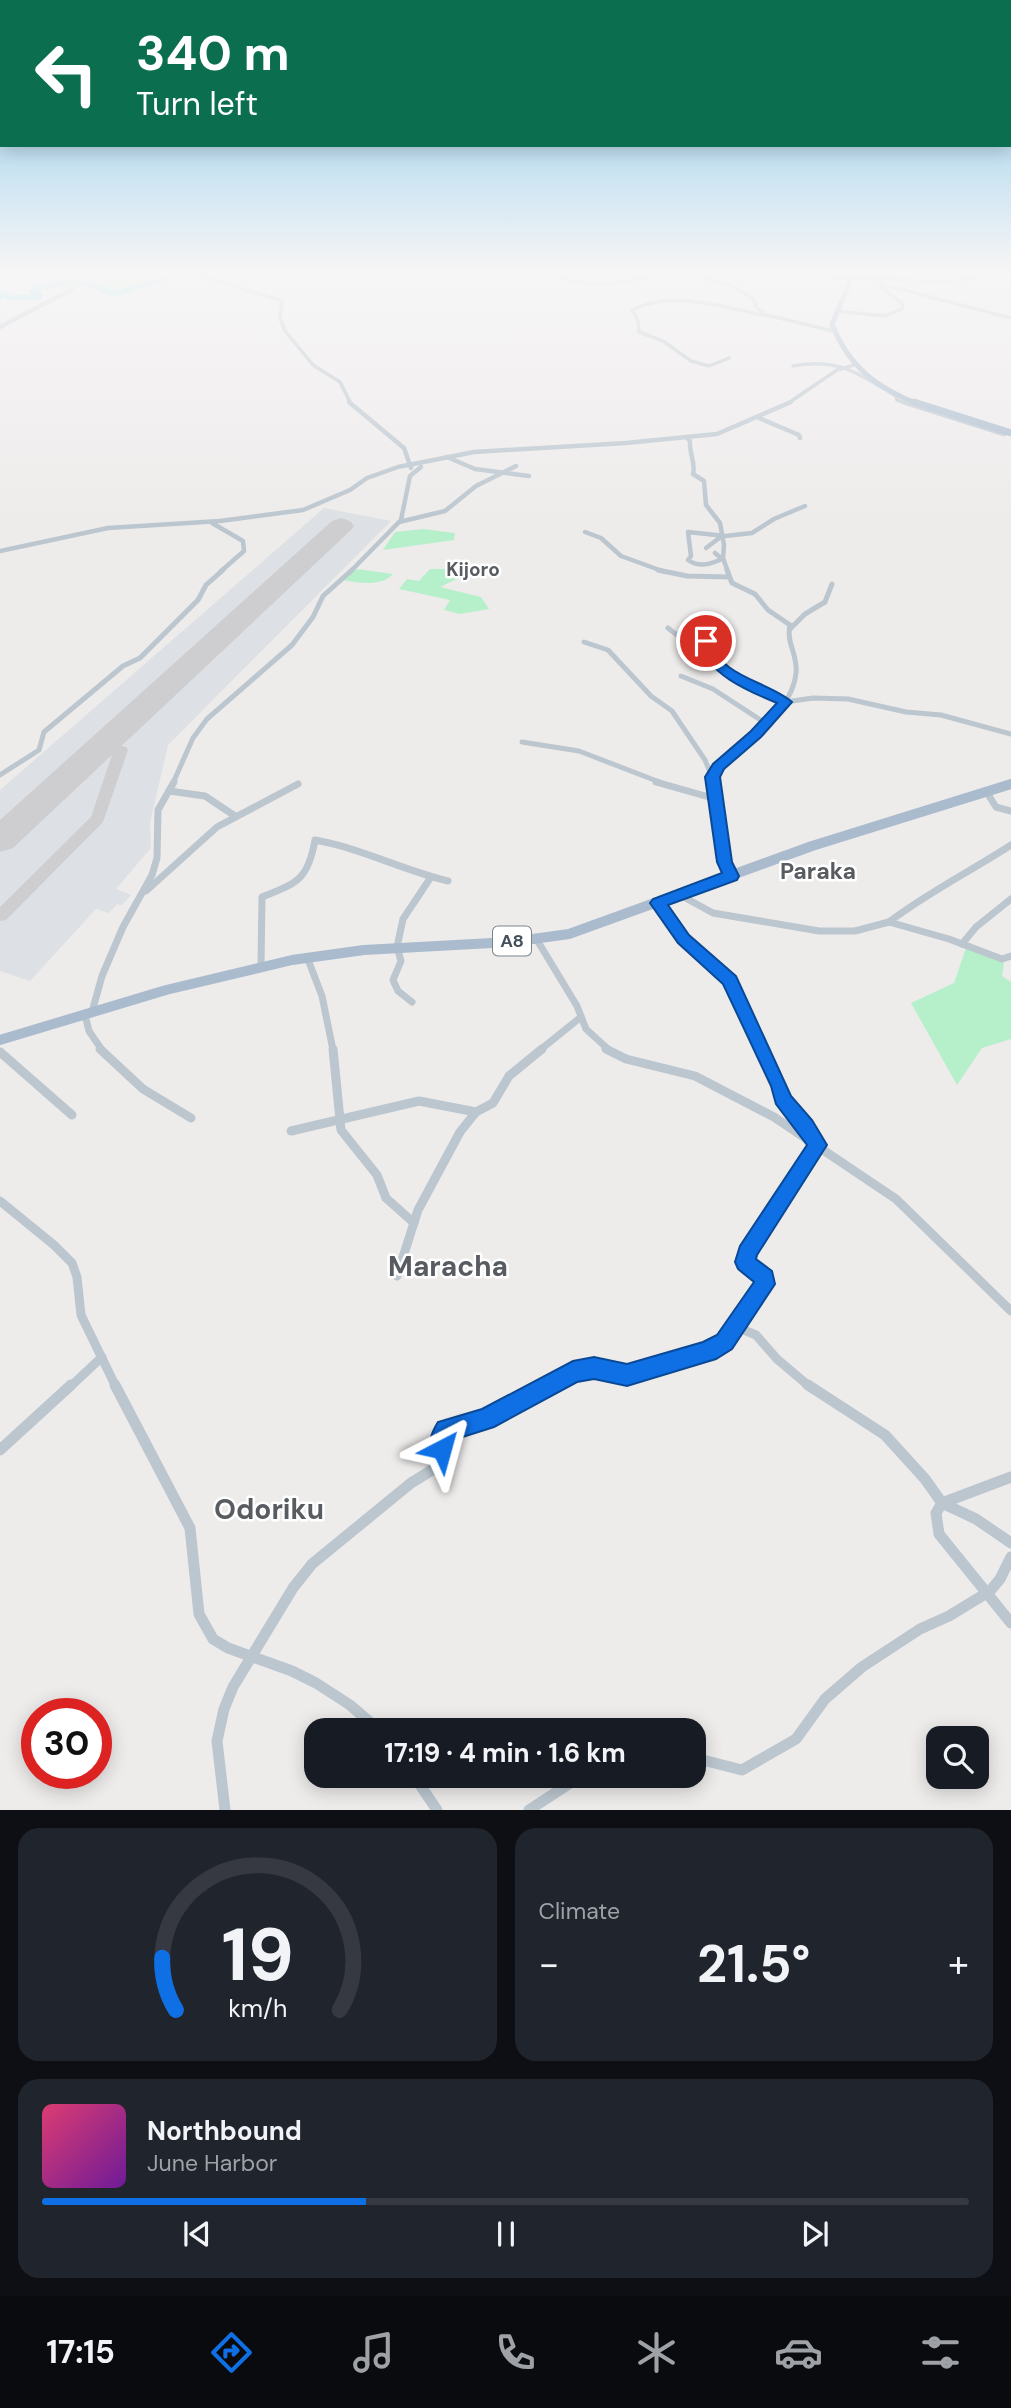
<!DOCTYPE html>
<html lang="en">
<head>
<meta charset="utf-8">
<style>
	body { margin:0; font-family:"DM Sans",sans-serif; background:#20242c; color:#f1f3f6; height:100vh; display:flex; flex-direction:column; font-size:26px; white-space:nowrap }
	* { box-sizing:border-box; margin:0 }
	p { font-size:23px; color:#9ea1a6 }
	.icon { flex:none; width:38px; height:38px; fill:none; stroke:currentColor; stroke-width:2; stroke-linecap:round; stroke-linejoin:round }
	.map { position:relative; height:1810px; overflow:hidden }
	.drawer { display:flex; flex-direction:column; gap:18px; padding:18px; background:#0d0f14; flex:1 }
	.drawer>* { flex:none }
	.top-card { position:absolute; left:0px; top:0px; width:1012px; height:147px; box-shadow:0 4px 18px #0003; background:#0b6e4f; color:#fff; overflow:hidden }
	.fabs { position:absolute; left:926px; top:1726px; display:grid; gap:14px }
	.fabs a { display:grid; place-items:center; width:63px; height:63px; border-radius:14px; background:#171b24; box-shadow:0 4px 18px #0003; font-size:35px }
	.speed { position:absolute; left:21px; top:1698px; display:flex; gap:14px; font-size:35px; font-weight:700; text-align:center }
	.speed>* { display:grid; place-content:center; width:91px; height:91px; border-radius:50%; background:#171b24; box-shadow:0 4px 18px #0003; line-height:1 }
	.speed .limit { border:10px solid #d22; background:#fff; color:#111 }
	.pin { position:absolute; display:grid; place-items:center; width:60px; height:60px; color:#fff; margin:-30px; border:4px solid #fff; border-radius:50%; box-shadow:0 2px 7px #0007 }
	.me { position:absolute; width:77px; margin:-38px; rotate:39deg; stroke-linejoin:round; filter:drop-shadow(0 0 5px #0008) }
	.turn { display:flex; align-items:center; gap:24px; height:147px; padding:0 21px; font-size:32px }
	.turn .icon { width:91px; height:91px; stroke-width:2.5 }
	.turn b { display:block; font-size:49px; line-height:60px }
	.big { font-size:52px; font-weight:700; line-height:1.1 }
	.drawer .tile { flex:1; display:flex; flex-direction:column; justify-content:center; gap:10px; min-width:0; padding:0 24px; border-radius:21px; background:#20242c }
	.drawer .dial { align-items:center; gap:0 }
	.dial svg { height:182px; overflow:visible; fill:none; stroke:#363941; stroke-width:7; stroke-linecap:round; text-anchor:middle }
	.dial text { fill:#f1f3f6; stroke:none }
	.song { display:flex; align-items:center; gap:21px }
	.cover { width:84px; height:84px; border-radius:10px; background:linear-gradient(135deg,hsl(340 70% 55%),hsl(280 70% 35%)) }
	.played { height:7px; border-radius:4px; background:linear-gradient(90deg,#0f70e5 35%,#363941 35%) }
	.keys { display:flex; justify-content:space-around; direction:ltr }
	.heat { display:flex; justify-content:space-between; align-items:center; font-size:38px; direction:ltr }
	.drawer .tiles { flex:1; display:grid; gap:18px; grid-template-columns:1fr 1fr }
	.tile:last-child { grid-column:span 2 }
	.trip { position:absolute; left:304px; top:1718px; width:402px; height:70px; border-radius:21px; background:#171b24; box-shadow:0 4px 18px #0003; font-weight:700; line-height:70px; text-align:center }
	.tab-bar { display:flex; height:112px; justify-content:space-around; align-items:center; background:#090b0e; color:#9ea1a6 }
	.tab-bar .icon { width:49px; height:49px }
	.tab-bar .current { color:#0f70e5 }
	.tab-bar b { font-size:32px; color:#f1f3f6 }
	.map>svg:first-child { display:block }
</style>
</head>
<body>
<div class="map">
<svg width="1011" height="1810" viewBox="0 0 1011 1810">
	<rect width="100%" height="100%" fill="#eeebeb"/>
	<path fill="#dde0e4" d="M324 508 391 521 168 745 150 823 151 848 116 889 131 895 122 905 117 904 109 913 96 909 30 981 0 971V790Z"/>
	<g fill="#b5f0cb">
		<path d="M93 270H158L172 276C161 279 149 281 139 285 118 292 114 303 92 286L101 283 87 277Z"/>
		<path d="M423 529 455 533 454 540 383 550 395 532Z"/>
		<path d="M357 569 393 574C381 587 359 583 343 580Z"/>
		<path d="M430 569H463L467 574 440 587 481 597 489 609 460 614 444 610 450 600 399 589 407 579 419 581Z"/>
		<path d="M966 948 1004 963 1002 976 1011 982V1039L982 1048 957 1085 911 1003 954 983Z"/>
	</g>
	<g fill="none" stroke-linecap="round" stroke-linejoin="round">
		<path stroke="#7fdbf0" stroke-width="5" d="M0 297 3 294 9 298 40 297V294L32 292 35 288 79 281 115 294 173 276 167 270"/>
		<path fill="#ceced0" fill-rule="evenodd" d="M104 741 126 747 128 750 103 822 6 920 0 921V907L91 817 113 752 97 745 99 742Z"/>
		<path fill="#ceced0" fill-rule="evenodd" d="M341 518 350 521 354 526 350 531 13 848 0 852V820L332 521Z"/>
		<g stroke="#bbc6cf" stroke-width="3.5">
			<path d="M545 270C588 295 633 280 678 270"/>
			<path d="M634 270 646 276"/>
			<path d="M683 270H678L733 286 753 299 757 308 767 315 833 331"/>
			<path d="M761 270 837 278H880L881 284"/>
			<path d="M191 273 282 301 280 318 285 331 313 365 340 382 351 404"/>
			<path d="M88 274 103 270"/>
			<path d="M880 278 940 282 975 278 953 270"/>
			<path d="M836 311 885 316 902 309 903 304 882 288 881 284 1011 318"/>
			<path d="M729 358 709 366 691 361 663 341 639 332 638 321 632 310C674 288 730 310 774 317"/>
			<path d="M793 366C838 357 859 374 896 396L897 400 909 404"/>
			<path d="M787 404 837 370 854 365"/>
		</g>
		<g stroke="#bbc6cf" stroke-width="4.5">
			<path d="M349 402 404 448 411 468"/>
			<path d="M903 402 1004 434"/>
			<path d="M759 418 799 435 800 438"/>
			<path d="M686 437 690 441C689 453 696 464 693 474L704 481 706 505 720 523 724 545 723 558 728 572"/>
			<path d="M447 457 475 469 529 476"/>
			<path d="M399 522 445 511 476 486 516 466"/>
			<path d="M212 523 243 541 244 551 220 572"/>
			<path d="M585 532 601 538 621 556 665 572"/>
			<path d="M706 548 722 536"/>
			<path d="M0 551 108 528 220 521 303 510 350 490 367 478 398 467 474 452 626 443 717 434 791 402"/>
			<path d="M715 553 722 559C711 564 699 568 688 560L691 556 688 532 725 536 752 533 774 519 805 506"/>
			<path d="M350 572 401 520 410 476 421 467"/>
		</g>
		<g stroke="#bbc6cf" stroke-width="5">
			<path d="M658 570 687 576 729 577"/>
			<path d="M668 628 677 635 706 641 707 648 719 666 758 690 785 702 813 698 848 699 906 712 941 715 1011 734"/>
			<path d="M790 629 805 614 825 602 832 584"/>
			<path d="M584 642 608 650 651 696 672 711 705 760 712 777"/>
			<path d="M681 676 713 689 765 723"/>
			<path d="M522 742 579 751 662 783"/>
			<path d="M0 775 39 750 44 732 123 666 140 658 198 600 206 585 223 570"/>
			<path d="M173 783 193 738 207 719 292 645 313 617 323 596 352 570"/>
			<path d="M713 783 712 777 720 765C747 742 792 712 796 673 798 654 786 644 790 625L768 610 755 594 732 583 727 570"/>
		</g>
		<g stroke="#bbc6cf" stroke-width="7">
			<path d="M656 782 716 799"/>
			<path d="M713 782 724 858 731 876"/>
			<path d="M169 791 205 796 235 816"/>
			<path d="M986 791 996 807 1011 811"/>
			<path d="M146 891 217 827 298 784"/>
			<path d="M680 895 713 913 819 931H855L889 922 949 939 1002 959 1011 956"/>
			<path d="M658 903 683 939 730 980 738 1002 764 1050"/>
			<path d="M889 922C927 893 971 871 1011 845"/>
			<path d="M537 940 577 1006 586 1029 609 1050"/>
			<path d="M962 944 976 927 1011 899"/>
			<path d="M307 957 322 996 333 1050"/>
			<path d="M261 965 262 897C297 883 308 880 315 840 361 848 402 870 448 881"/>
			<path d="M412 1002 398 991 393 980 401 961 397 947 403 919 431 877"/>
			<path d="M92 1012 102 976 123 927 152 875 157 858 158 810 174 782"/>
			<path d="M85 1015 89 1031 102 1050"/>
			<path d="M540 1050 581 1017"/>
		</g>
		<g stroke="#bbc6cf" stroke-width="9">
			<path d="M100 1049 143 1089 191 1118"/>
			<path d="M333 1049 341 1130 377 1175 386 1198 414 1223"/>
			<path d="M606 1049 626 1059 695 1076 774 1117 896 1199 1011 1311"/>
			<path d="M0 1052 72 1115"/>
			<path d="M291 1131 419 1101 476 1112"/>
			<path d="M0 1201 54 1245 72 1263 77 1277 81 1315 116 1387"/>
			<path d="M397 1276 418 1210 460 1132 476 1112 493 1103 509 1076 542 1049"/>
			<path d="M734 1326 756 1335 777 1359 810 1387"/>
			<path d="M70 1387 102 1357"/>
			<path d="M546 1387 573 1372 594 1368 627 1375 708 1351 731 1336 734 1326 765 1284 764 1278 748 1266 745 1257 772 1210 817 1145 783 1099 763 1049"/>
		</g>
		<g stroke="#bbc6cf" stroke-width="11">
			<path d="M115 1385 190 1528 199 1614 213 1639 228 1648 292 1671 316 1683 350 1705 380 1731"/>
			<path d="M808 1385 885 1435 925 1479 942 1503 1011 1477"/>
			<path d="M0 1450 71 1385"/>
			<path d="M1011 1543 976 1519 942 1503 936 1513 939 1534 1011 1623"/>
			<path d="M695 1758 742 1770 796 1739 825 1699 862 1667 920 1629 949 1616 990 1591 1000 1579 1011 1557"/>
			<path d="M414 1776 437 1810"/>
			<path d="M225 1810 217 1741 224 1709 233 1687 293 1588 312 1564 411 1483 437 1467 442 1459 441 1439 446 1431 486 1419 549 1385"/>
			<path d="M529 1810 581 1776"/>
		</g>
		<g stroke="#bbc6cf" stroke-width="4.5">
			<path d="M81 281 89 270"/>
			<path d="M0 327 69 291 80 282"/>
		</g>
		<path stroke="#a9bbcd" stroke-width="5" d="M849 270V284L832 324C849 367 876 387 918 404"/>
		<path stroke="#a9bbcd" stroke-width="7" d="M914 402 1011 433"/>
		<path stroke="#a9bbcd" stroke-width="10" d="M0 1040 166 990 292 960 364 950 511 942 569 934 812 846 1011 784"/>
	</g>
	<linearGradient id="sky" x2="0" y2="1"><stop stop-color="#7ec4eb"/><stop offset="0.52" stop-color="#f7f6f6"/><stop offset="1" stop-color="#f7f6f6" stop-opacity="0"/></linearGradient>
	<rect width="1011" height="523" fill="url(#sky)"/>
	<path fill="#0f70e5" stroke="#0a4995" stroke-width="2" d="M706 637 712 641C717 676 770 682 792 702L761 737 724 769 720 777 732 862 739 876 737 880 668 905 689 935 736 976 791 1096 812 1120 827 1145 757 1255 756 1259 772 1271 775 1284 732 1349 716 1359 627 1386 594 1379 577 1382 494 1427 453 1440 450 1457 442 1461 433 1457C428 1443 430 1435 438 1422L482 1409 573 1361 594 1357 627 1364 703 1342 717 1335 754 1282 738 1269 735 1262 740 1246 807 1145 776 1104 771 1086 723 984 678 943 650 903 653 899 722 873 717 862 705 777 713 764 751 731 777 703C750 692 704 673 700 641Z"/>
	<g text-anchor="middle" dominant-baseline="central" stroke-width="5" stroke-linejoin="round" paint-order="stroke">
		<rect fill="#fff" stroke="#7b848c" stroke-width="2" x="493" y="926.5" width="38" height="29" rx="5"/>
		<g font-size="18" font-weight="bold" fill="#434f5a">
			<text x="512" y="941">A8</text>
		</g>
		<g font-size="19" font-weight="bold" fill="#585c61" stroke="#fff">
			<text x="473" y="569">Kijoro</text>
		</g>
		<g font-size="23" font-weight="bold" fill="#585c61" stroke="#fff">
			<text x="818" y="871">Paraka</text>
		</g>
		<g font-size="28" font-weight="bold" fill="#585c61" stroke="#fff">
			<text x="448" y="1266">Maracha</text>
			<text x="269" y="1509">Odoriku</text>
		</g>
	</g>
</svg>
<div class="fabs">
<a><svg class="icon" aria-label="search" viewBox="0 0 24 24"><circle cx="10" cy="10" r="6"/><path d="M15 15l6 6"/></svg></a>
</div>
<div class="speed"><div class="limit">30</div></div>
<div class="pin" style="left:706px;top:641px;background:#d93025"><svg class="icon" aria-label="arrive" viewBox="0 0 24 24"><path d="M6 21V4h12l-3 4 3 4H6"/></svg></div>
<svg class="me" style="left:442px;top:1449px" viewBox="-20 -20 40 40"><path d="M0-17L14 15 0 8-14 15z" fill="#0f70e5" stroke="#fff" stroke-width="4"/></svg>
<div class="trip">17:19 · 4 min · 1.6 km</div>
<div class="top-card">
<div class="turn"><svg class="icon" aria-label="left" viewBox="0 0 24 24"><path d="M17 20v-9H6M10 6l-5 5 5 5"/></svg><div><b>340 m</b>Turn left</div></div>
</div>
</div>
<section class="drawer">
<div class="tiles">
<div class="tile dial"><svg viewBox="0 0 100 80">
<path d="M14 69A42 42 0 1 1 86 69"/>
<path d="M14 69A42 42 0 0 1 8 46" stroke="#0f70e5"/>
<text x="50" y="56" font-size="32" font-weight="700">19</text>
<text x="50" y="72" font-size="11">km/h</text>
</svg></div>
<div class="tile"><p>Climate</p>
<div class="heat"><a>−</a><b class="big">21.5°</b><a>+</a></div>
</div>
<div class="tile">
<div class="song"><i class="cover"></i><div><b>Northbound</b><p>June Harbor</p></div></div>
<div class="played"></div>
<div class="keys"><svg class="icon" aria-label="previous" viewBox="0 0 24 24"><path d="M18 5L8 12l10 7zM5 5v14"/></svg><svg class="icon" aria-label="pause" viewBox="0 0 24 24"><path d="M8 5v14M16 5v14"/></svg><svg class="icon" aria-label="next" viewBox="0 0 24 24"><path d="M6 5l10 7-10 7zM19 5v14"/></svg></div>
</div>
</div>
</section>
<nav class="tab-bar">
<b>17:15</b>
<svg class="icon current" aria-label="directions" viewBox="0 0 24 24"><path d="M12 3l9 9-9 9-9-9zM9 14v-3h6M13 9l2 2-2 2"/></svg>
<svg class="icon" aria-label="music" viewBox="0 0 24 24"><path d="M9 18V5l10-2v13"/><circle cx="6" cy="18" r="3"/><circle cx="16" cy="16" r="3"/></svg>
<svg class="icon" aria-label="phone" viewBox="0 0 24 24"><path d="M5 4h4l2 5-3 2q2 4 5 5l2-3 5 2v4C11 20 4 13 5 4z"/></svg>
<svg class="icon" aria-label="climate" viewBox="0 0 24 24"><path d="M12 3v18M4 7l16 10M4 17L20 7"/></svg>
<svg class="icon" aria-label="car" viewBox="0 0 24 24"><path d="M5 17H2v-5l4-1 3-4h7l3 4 3 1v5h-3M9 17h6M6 11h13"/><circle cx="7" cy="17" r="2"/><circle cx="17" cy="17" r="2"/></svg>
<svg class="icon" aria-label="filters" viewBox="0 0 24 24"><path d="M4 7h16M4 17h16"/><circle cx="9" cy="7" r="2"/><circle cx="15" cy="17" r="2"/></svg>
</nav>
</body>
</html>
